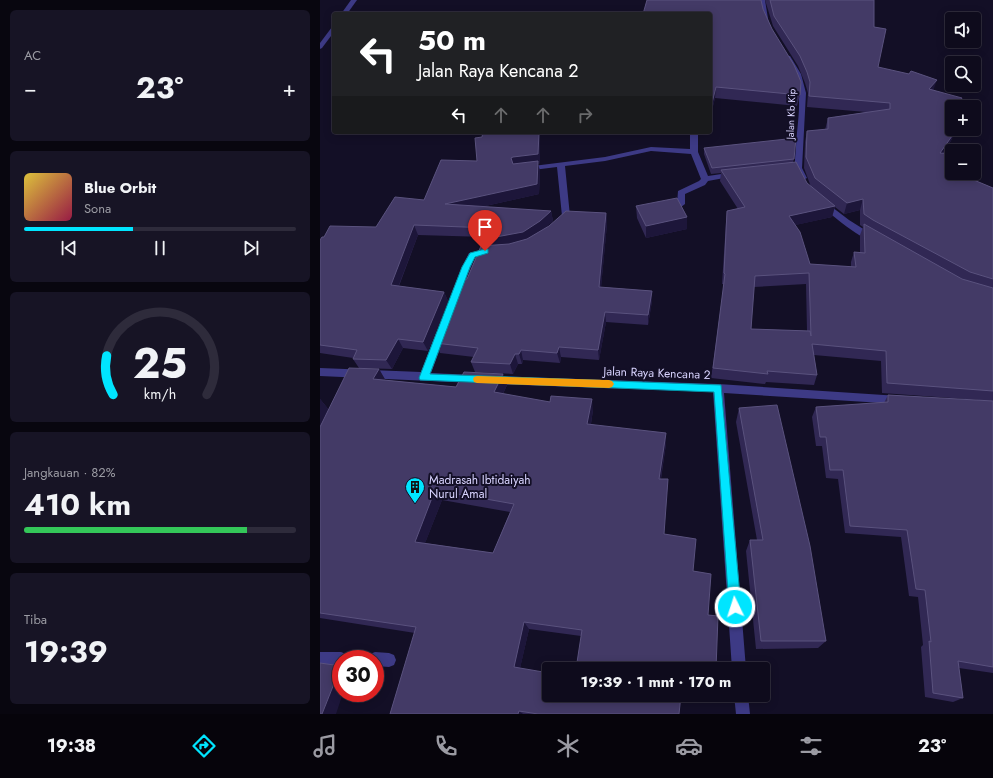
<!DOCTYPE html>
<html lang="id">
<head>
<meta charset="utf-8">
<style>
	body { margin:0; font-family:Jost,sans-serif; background:#171425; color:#f1f3f6; height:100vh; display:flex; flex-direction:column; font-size:15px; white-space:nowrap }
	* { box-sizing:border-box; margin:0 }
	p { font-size:13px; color:#9b9ba3 }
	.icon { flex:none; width:22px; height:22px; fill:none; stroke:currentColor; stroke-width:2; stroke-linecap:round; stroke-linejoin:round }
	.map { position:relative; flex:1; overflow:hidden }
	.drawer { display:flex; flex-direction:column; gap:10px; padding:10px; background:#08060f; width:320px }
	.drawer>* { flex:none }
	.banner { position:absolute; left:12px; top:12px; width:380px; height:122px; border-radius:4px; box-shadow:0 2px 10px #0003,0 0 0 1px #2e2b3b; background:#202124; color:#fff; overflow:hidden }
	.buttons { position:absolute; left:625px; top:12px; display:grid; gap:8px }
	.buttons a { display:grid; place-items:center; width:36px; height:36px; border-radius:4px; background:#0e0b1c; box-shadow:0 2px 10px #0003,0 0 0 1px #2e2b3b; font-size:20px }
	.speed { position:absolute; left:12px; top:650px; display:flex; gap:8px; font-size:20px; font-weight:700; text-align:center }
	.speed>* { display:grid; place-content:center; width:52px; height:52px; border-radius:50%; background:#0e0b1c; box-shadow:0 2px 10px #0003,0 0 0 1px #2e2b3b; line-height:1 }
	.speed .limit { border:6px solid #d22; background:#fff; color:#111 }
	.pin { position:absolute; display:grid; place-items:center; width:34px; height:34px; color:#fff; margin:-41px -17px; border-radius:50% 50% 50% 0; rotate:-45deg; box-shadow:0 0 4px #0007 }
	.pin .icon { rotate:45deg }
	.me { position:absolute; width:44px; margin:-22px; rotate:356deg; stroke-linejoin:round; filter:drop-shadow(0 0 3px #0008) }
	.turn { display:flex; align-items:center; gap:14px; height:84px; padding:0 20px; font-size:18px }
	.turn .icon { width:52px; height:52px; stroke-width:2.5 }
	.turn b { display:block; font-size:28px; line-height:34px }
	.lanes { display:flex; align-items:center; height:38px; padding:0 20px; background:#0003; justify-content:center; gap:20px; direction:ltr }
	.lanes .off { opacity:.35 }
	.big { font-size:30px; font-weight:700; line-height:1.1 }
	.drawer .widget { flex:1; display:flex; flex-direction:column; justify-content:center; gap:6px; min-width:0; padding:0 14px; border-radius:6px; background:#171425 }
	.drawer .dial { align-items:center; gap:0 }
	.dial svg { height:104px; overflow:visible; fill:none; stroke:#2e2b3b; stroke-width:7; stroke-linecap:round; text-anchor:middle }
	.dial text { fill:#f1f3f6; stroke:none }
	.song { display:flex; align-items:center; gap:12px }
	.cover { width:48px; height:48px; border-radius:6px; background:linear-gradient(135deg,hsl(50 70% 55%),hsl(340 70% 35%)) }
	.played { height:4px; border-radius:2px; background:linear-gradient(90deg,#00e5ff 40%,#2e2b3b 40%) }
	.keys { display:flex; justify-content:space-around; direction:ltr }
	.heat { display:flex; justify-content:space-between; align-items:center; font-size:22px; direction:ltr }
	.charge { height:6px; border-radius:3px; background:linear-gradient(90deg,#34c759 82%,#2e2b3b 0) }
	.trip { position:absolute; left:222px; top:662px; width:228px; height:40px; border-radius:4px; background:#0e0b1c; box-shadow:0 2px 10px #0003,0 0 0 1px #2e2b3b; font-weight:700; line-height:40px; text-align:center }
	.tab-bar { display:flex; height:64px; justify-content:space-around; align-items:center; background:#06040b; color:#9b9ba3 }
	.tab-bar .icon { width:28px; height:28px }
	.tab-bar .active { color:#00e5ff }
	.tab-bar b { font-size:18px; color:#f1f3f6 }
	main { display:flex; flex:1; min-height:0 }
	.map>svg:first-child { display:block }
</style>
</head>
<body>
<main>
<section class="drawer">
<div class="widget"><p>AC</p>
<div class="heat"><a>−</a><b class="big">23°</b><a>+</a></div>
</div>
<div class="widget">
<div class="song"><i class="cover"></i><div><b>Blue Orbit</b><p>Sona</p></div></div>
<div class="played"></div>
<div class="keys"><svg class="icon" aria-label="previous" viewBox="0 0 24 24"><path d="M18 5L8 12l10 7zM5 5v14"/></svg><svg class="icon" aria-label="pause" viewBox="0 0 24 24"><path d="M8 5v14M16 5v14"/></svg><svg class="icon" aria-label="next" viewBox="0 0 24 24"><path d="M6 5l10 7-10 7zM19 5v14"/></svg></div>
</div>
<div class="widget dial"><svg viewBox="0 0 100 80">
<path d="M14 69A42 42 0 1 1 86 69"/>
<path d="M14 69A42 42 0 0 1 9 39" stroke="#00e5ff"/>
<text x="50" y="56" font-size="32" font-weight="700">25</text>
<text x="50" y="72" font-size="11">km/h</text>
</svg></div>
<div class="widget"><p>Jangkauan · 82%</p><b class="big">410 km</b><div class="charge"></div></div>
<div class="widget"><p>Tiba</p><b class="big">19:39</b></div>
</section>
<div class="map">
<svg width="673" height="714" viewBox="0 0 673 714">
	<rect width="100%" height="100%" fill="#130f26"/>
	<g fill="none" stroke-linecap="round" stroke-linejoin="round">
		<g fill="#3d3a85" fill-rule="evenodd">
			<path d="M31 0H37L27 14H21Z"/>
			<path d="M439 0H445L449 25 444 24Z"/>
			<path d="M14 26V32L2 48 0 49V43L12 27Z"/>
			<path d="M466 56H470L481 74 486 93 482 168 487 178 483 180H480C473 168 475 161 476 147 478 113 486 87 465 57Z"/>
			<path d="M370 132H378V152L388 176 415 172 419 174 415 176 388 181 385 185 365 194V204L361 207 357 204 358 191 379 181 381 179 371 154 331 151 285 161 245 166 250 216 244 224 241 225 237 222 242 216 237 167 205 171 201 169 205 167 285 157 331 147 370 149Z"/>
			<path d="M504 201 529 220 556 237 557 239 556 241C545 244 511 214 501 206V202Z"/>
			<path d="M170 248 173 249 174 251 173 253 155 257 140 294H134L132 292 142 267 149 253Z"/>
			<path d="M121 329 124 330 126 333 111 373 154 375 158 376 159 379 158 382 154 383 0 376V368L101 372 116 333 118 330Z"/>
			<path d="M172 376 398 384 579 396 583 397 584 400 583 403 579 404 404 393 426 669H412L393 392 172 384 168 383 167 380 168 377Z"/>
			<path d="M0 652H21L26 654 28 659H21V666H0Z"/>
			<path d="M55 652 69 653 74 655 76 660 74 665 69 667 55 666V659H48L50 654Z"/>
			<path d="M414 695H428L430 714H416Z"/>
		</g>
	</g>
	<g fill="#312854" fill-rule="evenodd">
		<path d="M445 0H554V27L558 67 614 90 632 107V139L623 154 649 178 673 188V401L562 393 561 361 494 355 497 375 494 385 446 382 445 384 391 378 404 284H402L406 222 407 211 418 209 400 181 401 173 391 174 384 154V148L474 159 473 162 487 183 491 187 484 168 485 142 487 131 505 130 508 118 546 112 487 107 488 93 485 83 478 66 453 26ZM515 207 524 214 540 210V225L543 227 540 235V252H534L531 262V267L490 264 475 225 512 217ZM486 284 487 331 431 329 434 287Z"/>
		<path d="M443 9 480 95 477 106 395 98 390 118V14Z"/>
		<path d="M163 132H220V163L218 164 220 171 219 194 161 207 231 211 233 221 225 228 286 213 287 224 281 287 332 291V301L328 325 286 322 279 360 241 357 240 363 203 360 202 364H198L193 374 155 372 151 362 154 357 120 353 115 343 147 279 167 245 166 237 98 235 79 286 124 292 128 301 108 351 83 348 72 369 39 368 33 359V358L0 353V240L4 237 56 227 104 200 157 161Z"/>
		<path d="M316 206 367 217V229L326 238 317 218Z"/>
		<path d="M59 369 65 380 136 387 183 374 187 385 183 394 273 410 271 424 346 444 341 479H348L347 489 261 636 209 629 200 668 359 714H70L95 633 0 618V399L9 410ZM122 500 190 512 173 553 105 543Z"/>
		<path d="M568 395 673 401V673L639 668 643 698 633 702 605 697 601 647 603 645 598 597 589 596 581 537 525 533 518 479 506 478 502 446H496L492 417 496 407 564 403Z"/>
		<path d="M419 408 506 641 498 648 436 649 426 551 430 540H437L416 422Z"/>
	</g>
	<g fill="#1d163a">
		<path d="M617 80 613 91 609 89Z"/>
		<path d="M396 87 395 98 390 118 391 107Z"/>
		<path d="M637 129 632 139 615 165 620 153Z"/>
		<path d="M219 132H220V163L218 164 220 171 219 194 129 214 125 204 194 168 191 158Z"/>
		<path d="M543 199 540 210 524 214 527 203Z"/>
		<path d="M515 206 512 217 467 227 469 216Z"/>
		<path d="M231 211 233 221 222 231 205 242 168 248 165 239Z"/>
		<path d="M286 213 287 224 280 298 279 287Z"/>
		<path d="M367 217V229L326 238V226Z"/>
		<path d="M94 225 98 235 75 295 71 285Z"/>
		<path d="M332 291V301L328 325V315Z"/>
		<path d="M124 292 128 301 108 351 103 342Z"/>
		<path d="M285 312 286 322 279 360 278 350Z"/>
		<path d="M78 339 83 348 72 369 66 360Z"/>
		<path d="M239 347 241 357 240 363 237 353Z"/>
		<path d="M201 350 203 360 202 364 199 354Z"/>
		<path d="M195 354 198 364 193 374 190 364Z"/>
		<path d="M59 369 66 381 53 379Z"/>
		<path d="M183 374 187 385 178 404 174 392Z"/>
		<path d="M0 399 9 410 0 428Z"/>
		<path d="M272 399 273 410 269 435 267 424Z"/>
		<path d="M346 433V444L339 489V479Z"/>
		<path d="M115 490 122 500 102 551 95 542Z"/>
		<path d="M204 622 209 629 199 673 194 667Z"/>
		<path d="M21 666V693H23L16 714H2Z"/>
		<path d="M199 711 203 714H198Z"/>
	</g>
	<g fill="#433a66" stroke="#5a527e" fill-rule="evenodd">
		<path d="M327 0H441L443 9 452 29 474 65 481 82 480 95 396 87 391 107H390V14H323Z"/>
		<path d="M450 0H554V27L566 29 558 67 589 74 591 71 617 80 609 89 642 98 637 107H632V129H637L620 153 632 154V173H648L649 178 673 188V279L650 272 553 220 544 214 543 199 527 203 495 178 486 157 487 131 508 129V118L570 109V103L489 96 490 82 487 72 480 56 454 16Z"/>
		<path d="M163 132H219L218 154 193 157 191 158 193 164 218 161 217 184 125 204 231 211 220 221 203 232 165 239 169 228 94 225 71 285 124 292 103 342 78 339 66 360 33 359 37 350 0 345V240L2 237H4L10 226 56 227 75 197 104 200 121 160 157 161 155 138 162 137Z"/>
		<path d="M476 138 474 159 392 168 384 148Z"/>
		<path d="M476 162 487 183 515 206 469 216 480 232 490 264 536 267 534 252 545 253 544 224 642 279 673 288V391L567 383 566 351 492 344 497 375 447 371 448 374 393 368 405 274 404 273 407 211 425 207 401 170ZM489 273 491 336 490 331 431 329 435 276Z"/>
		<path d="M357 198 367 217 326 226 316 206Z"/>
		<path d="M246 211 286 213 279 287 332 291 328 315 285 312 278 350 239 347 237 353 201 350 199 354H195L190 364 151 362 158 348 115 343 141 279H147L161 246 189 244 207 239 229 226Z"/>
		<path d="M29 368 59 369 53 379 136 387 144 372 183 374 174 392 230 402 231 396 272 399 267 424 346 433 339 479H348L344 534 376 539 373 571 391 574 388 615 398 616 396 669H256L262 630 204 622 194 667 229 673V695H361L359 714H218L199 711 198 714H70L96 627 0 613V427ZM115 490 194 504 173 553 95 542Z"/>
		<path d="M568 395 673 401V667L638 661 643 698 613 693 609 641 611 642 605 590 596 589 587 530 530 526 523 470H510L506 437H500L496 407 568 402Z"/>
		<path d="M457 405 490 546 506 641H441L430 540H443L419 408Z"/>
		<path d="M0 663 21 666 2 714H0Z"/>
	</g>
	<path fill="#00e5ff" stroke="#0095a6" d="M165 249H168V253L155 257 150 267 110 374 401 385 421 607 419 611 415 613 411 611 409 607 394 392 100 380 99 378 142 267 150 253Z"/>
	<path fill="#f59e0b" d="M157 376 289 380 292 381 294 384 292 387 289 388 157 383 154 382 153 379 154 377Z"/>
	<defs>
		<g id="building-pin" transform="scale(1)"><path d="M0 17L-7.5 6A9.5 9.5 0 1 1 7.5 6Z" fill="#00e5ff" stroke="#130f26"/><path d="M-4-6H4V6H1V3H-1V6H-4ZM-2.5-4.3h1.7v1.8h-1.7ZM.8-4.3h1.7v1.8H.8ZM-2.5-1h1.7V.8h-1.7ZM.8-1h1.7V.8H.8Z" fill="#111"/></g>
	</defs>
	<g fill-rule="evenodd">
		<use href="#building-pin" x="95" y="487"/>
	</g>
	<g text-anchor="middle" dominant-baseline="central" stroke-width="4" stroke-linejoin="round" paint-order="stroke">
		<g font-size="10" fill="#d9d4ff" stroke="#130f26">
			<text transform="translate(471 114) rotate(-88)">Jalan Kb Kip</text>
		</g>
		<g font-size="12" fill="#d9d4ff" stroke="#130f26">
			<text transform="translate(337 373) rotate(2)">Jalan Raya Kencana 2</text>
		</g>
		<g font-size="12" fill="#d9d4ff" stroke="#130f26" text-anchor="start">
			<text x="109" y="480">Madrasah Ibtidaiyah<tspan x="109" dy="14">Nurul Amal</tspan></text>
		</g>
	</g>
</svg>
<div class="buttons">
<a><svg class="icon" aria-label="sound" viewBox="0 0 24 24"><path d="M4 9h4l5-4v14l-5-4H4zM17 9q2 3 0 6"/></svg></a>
<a><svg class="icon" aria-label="search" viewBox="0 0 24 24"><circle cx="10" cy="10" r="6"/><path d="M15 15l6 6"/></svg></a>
<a>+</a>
<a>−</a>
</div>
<div class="speed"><div class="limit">30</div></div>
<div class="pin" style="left:165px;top:251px;background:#d93025"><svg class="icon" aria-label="arrive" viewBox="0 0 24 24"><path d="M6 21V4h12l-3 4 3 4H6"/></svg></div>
<svg class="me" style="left:415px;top:607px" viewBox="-20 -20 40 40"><circle r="17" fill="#00e5ff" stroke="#fff" stroke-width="3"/><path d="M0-11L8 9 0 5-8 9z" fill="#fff"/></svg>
<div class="trip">19:39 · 1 mnt · 170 m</div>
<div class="banner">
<div class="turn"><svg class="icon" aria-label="left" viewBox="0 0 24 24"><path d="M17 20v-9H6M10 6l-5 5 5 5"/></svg><div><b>50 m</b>Jalan Raya Kencana 2</div></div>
<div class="lanes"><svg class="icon" aria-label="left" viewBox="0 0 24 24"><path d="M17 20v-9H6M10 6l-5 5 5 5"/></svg><svg class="icon off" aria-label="ahead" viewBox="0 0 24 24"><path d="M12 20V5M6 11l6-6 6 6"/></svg><svg class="icon off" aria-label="ahead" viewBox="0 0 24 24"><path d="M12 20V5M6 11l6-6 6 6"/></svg><svg class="icon off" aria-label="right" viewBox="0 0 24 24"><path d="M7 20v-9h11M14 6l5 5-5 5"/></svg></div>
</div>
</div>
</main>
<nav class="tab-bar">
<b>19:38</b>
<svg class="icon active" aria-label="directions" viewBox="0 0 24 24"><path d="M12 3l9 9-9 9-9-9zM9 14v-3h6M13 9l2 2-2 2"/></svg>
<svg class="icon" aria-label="music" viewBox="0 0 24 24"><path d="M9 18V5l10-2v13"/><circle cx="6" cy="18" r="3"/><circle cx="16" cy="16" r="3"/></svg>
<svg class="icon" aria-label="phone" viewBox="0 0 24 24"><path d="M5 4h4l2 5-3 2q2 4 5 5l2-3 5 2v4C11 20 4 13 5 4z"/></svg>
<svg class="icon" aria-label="climate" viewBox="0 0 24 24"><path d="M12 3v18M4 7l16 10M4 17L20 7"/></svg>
<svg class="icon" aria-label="car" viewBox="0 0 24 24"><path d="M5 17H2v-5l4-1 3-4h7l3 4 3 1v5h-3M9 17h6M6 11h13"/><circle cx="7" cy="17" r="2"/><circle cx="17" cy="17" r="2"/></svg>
<svg class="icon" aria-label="filters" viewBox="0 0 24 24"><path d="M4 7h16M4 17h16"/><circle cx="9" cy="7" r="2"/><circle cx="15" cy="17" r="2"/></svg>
<b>23°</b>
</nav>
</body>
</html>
